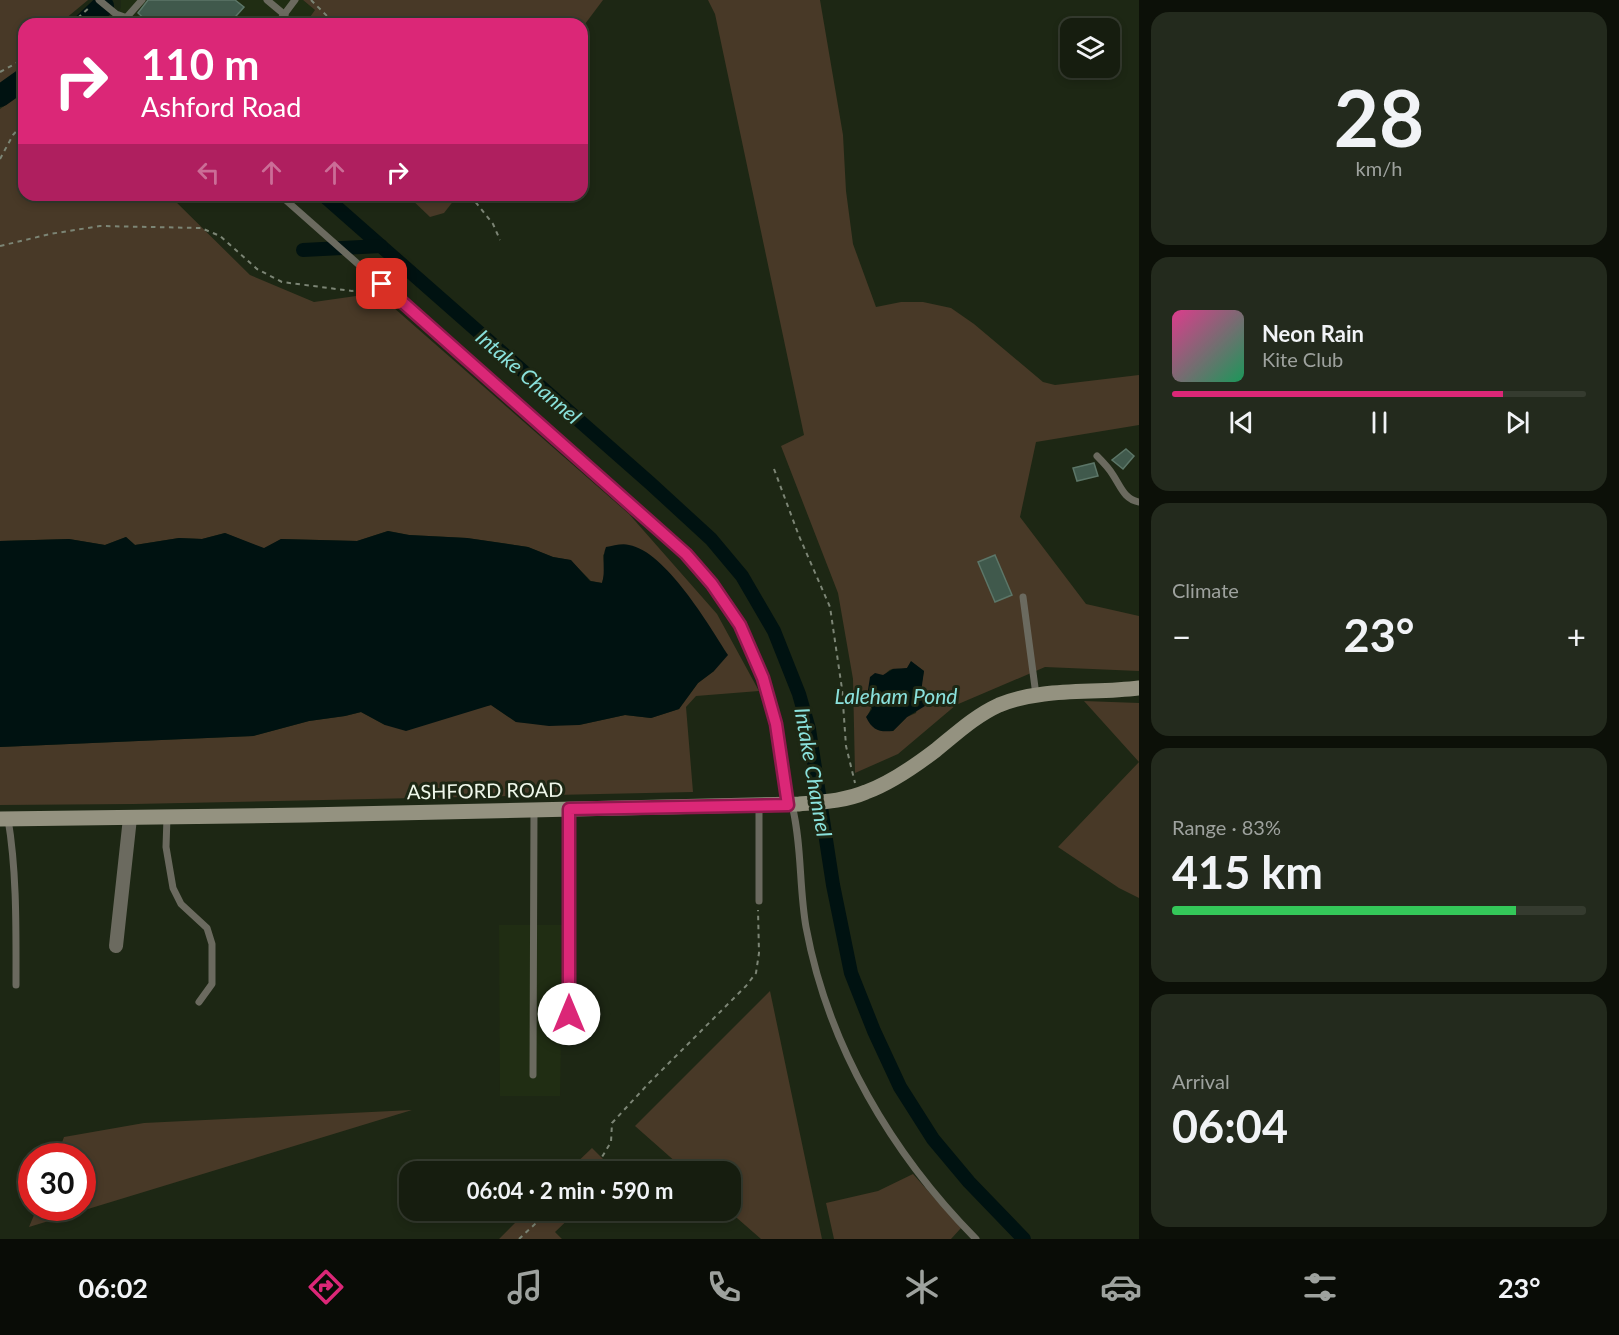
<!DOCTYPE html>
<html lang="en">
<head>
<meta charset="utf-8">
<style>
	body { margin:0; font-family:Lato,sans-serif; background:#232a1d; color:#f1f3f6; height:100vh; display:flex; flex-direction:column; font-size:22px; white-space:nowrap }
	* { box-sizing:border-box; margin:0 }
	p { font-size:20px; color:#9ea29e }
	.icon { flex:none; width:33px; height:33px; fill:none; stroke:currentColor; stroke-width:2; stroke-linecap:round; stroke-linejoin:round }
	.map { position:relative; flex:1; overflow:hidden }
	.panel { display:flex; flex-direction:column; gap:12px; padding:12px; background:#0c1008; width:480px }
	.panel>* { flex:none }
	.guide { position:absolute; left:18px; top:18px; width:570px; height:183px; border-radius:18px; box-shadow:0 3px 9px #0003,0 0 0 2px #353b2f; background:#db2777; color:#fff; overflow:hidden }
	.controls { position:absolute; left:1060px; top:18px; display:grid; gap:12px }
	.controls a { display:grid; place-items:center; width:60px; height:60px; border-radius:12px; background:#161d0f; box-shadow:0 3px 9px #0003,0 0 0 2px #353b2f; font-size:30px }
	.speed { position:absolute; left:18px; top:1143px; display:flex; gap:12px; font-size:30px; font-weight:700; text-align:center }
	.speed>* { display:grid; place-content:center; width:78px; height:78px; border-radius:50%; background:#161d0f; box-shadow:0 3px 9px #0003,0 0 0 2px #353b2f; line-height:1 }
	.speed .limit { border:9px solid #d22; background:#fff; color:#111 }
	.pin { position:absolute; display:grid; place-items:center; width:51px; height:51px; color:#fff; margin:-26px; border-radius:12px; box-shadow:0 3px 9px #0006 }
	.me { position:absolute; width:66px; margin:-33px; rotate:0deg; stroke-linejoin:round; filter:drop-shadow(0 0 4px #0008) }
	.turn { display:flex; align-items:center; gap:21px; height:126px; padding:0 24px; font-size:27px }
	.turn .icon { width:78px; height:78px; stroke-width:2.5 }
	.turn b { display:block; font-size:42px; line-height:51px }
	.lanes { display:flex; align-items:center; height:57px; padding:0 24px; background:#0003; justify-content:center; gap:30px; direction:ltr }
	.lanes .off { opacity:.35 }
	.big { font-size:45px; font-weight:700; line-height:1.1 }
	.panel .card { flex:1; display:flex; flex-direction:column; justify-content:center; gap:9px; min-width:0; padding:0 21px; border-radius:18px; background:#232a1d }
	.panel .dial { align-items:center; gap:0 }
	.dial b { font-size:78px; line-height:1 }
	.song { display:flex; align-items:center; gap:18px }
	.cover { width:72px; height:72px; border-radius:9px; background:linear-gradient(135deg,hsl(330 70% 55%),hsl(150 70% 35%)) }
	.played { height:6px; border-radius:3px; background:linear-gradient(90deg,#db2777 80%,#353b2f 80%) }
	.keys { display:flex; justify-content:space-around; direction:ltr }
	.heat { display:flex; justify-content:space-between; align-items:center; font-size:33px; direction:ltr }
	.charge { height:9px; border-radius:4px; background:linear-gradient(90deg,#34c759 83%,#353b2f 0) }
	.trip { position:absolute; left:399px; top:1161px; width:342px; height:60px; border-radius:18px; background:#161d0f; box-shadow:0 3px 9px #0003,0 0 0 2px #353b2f; font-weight:700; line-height:60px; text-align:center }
	.dock { display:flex; height:96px; justify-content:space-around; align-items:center; background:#090c06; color:#9ea29e }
	.dock .icon { width:42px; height:42px }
	.dock .active { color:#db2777 }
	.dock b { font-size:27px; color:#f1f3f6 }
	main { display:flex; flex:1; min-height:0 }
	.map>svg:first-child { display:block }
</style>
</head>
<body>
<main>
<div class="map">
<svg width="1139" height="1239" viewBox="0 0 1139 1239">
	<rect width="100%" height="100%" fill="#1d2714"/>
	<g fill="#202d13">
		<path d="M121 0H303L315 10 305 24H108L121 8Z"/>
		<path d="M499 925H563L560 1096H500Z"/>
	</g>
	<g fill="#483927" fill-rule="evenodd">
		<path d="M0 0H88L59 24H24V53L16 57 21 69 0 87Z"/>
		<path d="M303 0H603L582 28V24H305L315 10Z"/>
		<path d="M708 0H820L843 135 846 191 853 244 876 307 901 302H923L951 308 974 324 1043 382 1055 385 1139 375V425L1036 442 1020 517 1086 604 1139 616V671L1045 667 956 705 898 754 855 773 853 679 838 593 781 446 804 435 715 14ZM911 662 924 671 916 713 907 717 893 731 867 717C874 705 879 673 892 669 897 668 902 670 907 668Z"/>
		<path d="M24 91V195H169L250 275 314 302 377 293 629 514 717 614 759 691 696 696 686 707 693 792 134 804 0 805V747L253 736 309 721 345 716 361 712 385 725 491 705 516 722 579 725 625 715 651 718 679 709 698 683 714 671 603 554 605 571 602 583 591 581 570 560 553 557 528 547 467 538 409 535 388 531 357 541 281 539 264 549 225 533 202 539 179 538 135 545 126 537 105 545 69 539 0 541V109Z"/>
		<path d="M407 195H458L444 213 430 217Z"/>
		<path d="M1084 701 1139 703V898L1119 888 1058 847 1139 762Z"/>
		<path d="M770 991 822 1239H761L729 1211 730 1172 686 1171 635 1126Z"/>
		<path d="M412 1110 29 1227 37 1208H82V1156H57L64 1137 144 1123Z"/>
		<path d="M592 1148 615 1171H568Z"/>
		<path d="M913 1174 961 1228 951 1239H834L826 1203 878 1191Z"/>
		<path d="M528 1210H577V1211L555 1232 562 1239H499Z"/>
	</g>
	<g fill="#001211">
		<path d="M388 531 409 535 467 538 528 547 553 557 571 560 590 581 602 583C606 571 601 559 606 547 613 546 622 543 629 545 665 551 709 625 728 655L714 671 698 683 679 709 651 718 625 715 579 725 549 726 516 722 491 705 406 731 385 725 361 712 345 716 309 721 253 736 0 747V541L69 539 105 545 126 537 135 545 179 538 202 539 225 533 264 548 281 539 357 541Z"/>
		<path d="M911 661 924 671 921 692 925 706 907 717 893 731C879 732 873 731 866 717L872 709 868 690 870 677 875 673 883 675 893 669 907 668Z"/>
	</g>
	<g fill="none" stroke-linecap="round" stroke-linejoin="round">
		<g stroke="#001211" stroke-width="14">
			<path d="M323 195 650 483 711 539 742 576 774 631 799 694 809 729 833 885 851 973 874 1031 900 1087 933 1139 969 1182 1024 1239"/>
			<path d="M303 250 381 246"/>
		</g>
		<g stroke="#001211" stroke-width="22">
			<path d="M84 24 103 6"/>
			<path d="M0 96 24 79"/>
		</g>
	</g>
	<g fill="#40594c" stroke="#5c7668" stroke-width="1.5">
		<path d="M148 0H235L244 7 229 24H150L138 13Z"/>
		<path d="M1126 449 1134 456 1123 469 1112 460Z"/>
		<path d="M1094 463 1098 476 1077 481 1073 468Z"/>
		<path d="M995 555 1012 595 995 602 978 562Z"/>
	</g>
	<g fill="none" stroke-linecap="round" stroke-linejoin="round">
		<g stroke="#7c8575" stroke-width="2" stroke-dasharray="4.5 4.5" stroke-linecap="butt">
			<path d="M311 0 335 24"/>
			<path d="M71 24 91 6"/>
			<path d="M0 72 24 59"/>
			<path d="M0 159 13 135 24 122"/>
			<path d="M470 195 493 224 500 240"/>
			<path d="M0 246 50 234 100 226 201 228 220 236 257 269 282 282 352 291 370 287"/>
			<path d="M774 469 799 536 830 607 842 689 846 746 855 783"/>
			<path d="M593 1172 611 1142 612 1123 649 1083 746 986 756 973 759 953 758 910"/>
			<path d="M519 1239 550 1210"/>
		</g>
		<g stroke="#6b6a5f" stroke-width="7">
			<path d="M99 0 116 14 130 19 136 24"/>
			<path d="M267 0 285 15"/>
			<path d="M126 18 142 0"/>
			<path d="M277 24 295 0"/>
			<path d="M280 195 686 554 712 584 740 625 763 678 776 724 788 805"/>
			<path d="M1097 456C1103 462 1109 468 1113 475 1121 487 1124 499 1139 502"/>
			<path d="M1023 597 1036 695"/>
			<path d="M792 805C802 845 799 887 806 927 828 1046 892 1154 976 1239"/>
			<path d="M167 817 166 847 173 888 181 904 207 928 212 944V984L199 1002"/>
			<path d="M8 819C17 872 16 931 16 985"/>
			<path d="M759 901V806"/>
			<path d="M533 1075 534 810"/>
		</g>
		<g stroke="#6b6a5f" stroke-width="14">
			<path d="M569 809V1034"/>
			<path d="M116 946 130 818"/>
		</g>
		<path stroke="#949280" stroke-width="15" d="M0 819 305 815 799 804C822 802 845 801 866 792 891 783 915 766 936 750 957 733 975 716 999 705 1043 687 1093 694 1139 688"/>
	</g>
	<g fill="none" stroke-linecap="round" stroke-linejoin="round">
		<g stroke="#8e194d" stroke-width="15">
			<path id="route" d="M382 284 686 554 712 584 740 625 763 678 776 724 788 805 569 809V1014"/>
		</g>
		<use href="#route" stroke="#db2777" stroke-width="10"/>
	</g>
	<g text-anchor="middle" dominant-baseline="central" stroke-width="6" stroke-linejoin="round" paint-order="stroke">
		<g font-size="20" fill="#eff7ea" stroke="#1d2714">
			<text transform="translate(485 790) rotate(-1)">ASHFORD ROAD</text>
		</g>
		<g font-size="21" font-style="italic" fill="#8ae1dc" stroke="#1d2714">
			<text transform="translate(529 376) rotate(41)">Intake Channel</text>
			<text x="896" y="695">Laleham Pond</text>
			<text transform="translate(814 772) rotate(80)">Intake Channel</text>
		</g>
	</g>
</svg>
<div class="controls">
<a><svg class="icon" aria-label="layers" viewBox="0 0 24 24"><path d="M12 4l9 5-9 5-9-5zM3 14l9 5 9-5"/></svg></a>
</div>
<div class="speed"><div class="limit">30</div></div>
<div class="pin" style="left:382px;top:284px;background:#d93025"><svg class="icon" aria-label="arrive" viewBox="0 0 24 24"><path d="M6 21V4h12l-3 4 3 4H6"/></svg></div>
<svg class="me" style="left:569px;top:1014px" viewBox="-20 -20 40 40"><circle r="19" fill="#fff"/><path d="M0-13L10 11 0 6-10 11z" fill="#db2777"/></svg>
<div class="trip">06:04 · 2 min · 590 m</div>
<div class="guide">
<div class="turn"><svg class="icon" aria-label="right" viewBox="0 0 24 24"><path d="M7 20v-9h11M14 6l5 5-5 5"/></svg><div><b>110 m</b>Ashford Road</div></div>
<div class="lanes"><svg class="icon off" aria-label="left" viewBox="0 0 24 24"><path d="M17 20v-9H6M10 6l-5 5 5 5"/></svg><svg class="icon off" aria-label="ahead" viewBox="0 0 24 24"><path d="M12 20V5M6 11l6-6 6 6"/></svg><svg class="icon off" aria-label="ahead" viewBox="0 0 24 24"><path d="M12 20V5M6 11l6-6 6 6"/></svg><svg class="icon" aria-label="right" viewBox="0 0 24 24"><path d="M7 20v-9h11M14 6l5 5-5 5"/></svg></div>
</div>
</div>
<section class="panel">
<div class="card dial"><b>28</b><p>km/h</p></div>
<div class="card">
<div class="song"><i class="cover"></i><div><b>Neon Rain</b><p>Kite Club</p></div></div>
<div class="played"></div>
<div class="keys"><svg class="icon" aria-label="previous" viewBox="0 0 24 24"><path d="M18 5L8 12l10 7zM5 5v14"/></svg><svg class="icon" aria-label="pause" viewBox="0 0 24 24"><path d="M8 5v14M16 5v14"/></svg><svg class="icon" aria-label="next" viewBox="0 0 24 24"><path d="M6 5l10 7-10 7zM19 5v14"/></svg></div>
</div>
<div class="card"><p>Climate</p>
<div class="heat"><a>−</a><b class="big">23°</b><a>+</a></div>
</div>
<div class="card"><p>Range · 83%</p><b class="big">415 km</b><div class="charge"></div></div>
<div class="card"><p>Arrival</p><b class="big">06:04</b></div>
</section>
</main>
<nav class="dock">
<b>06:02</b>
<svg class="icon active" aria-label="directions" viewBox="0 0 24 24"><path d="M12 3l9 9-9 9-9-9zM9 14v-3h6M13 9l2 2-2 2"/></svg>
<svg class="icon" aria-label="music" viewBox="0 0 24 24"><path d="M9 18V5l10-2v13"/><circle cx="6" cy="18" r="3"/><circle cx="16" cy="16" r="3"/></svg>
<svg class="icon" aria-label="phone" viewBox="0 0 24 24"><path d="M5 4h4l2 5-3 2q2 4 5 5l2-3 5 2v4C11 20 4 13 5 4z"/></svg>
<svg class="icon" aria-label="climate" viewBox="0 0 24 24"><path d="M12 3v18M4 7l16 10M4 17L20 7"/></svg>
<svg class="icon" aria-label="car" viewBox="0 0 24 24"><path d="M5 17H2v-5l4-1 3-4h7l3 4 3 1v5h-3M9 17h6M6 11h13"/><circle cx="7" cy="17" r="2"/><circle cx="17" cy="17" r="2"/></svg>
<svg class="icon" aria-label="filters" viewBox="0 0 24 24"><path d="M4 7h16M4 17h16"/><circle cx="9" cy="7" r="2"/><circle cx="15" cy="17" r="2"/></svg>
<b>23°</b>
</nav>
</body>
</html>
